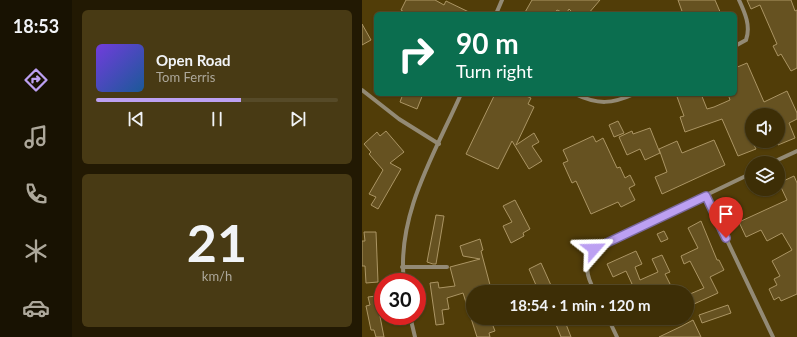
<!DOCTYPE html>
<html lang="en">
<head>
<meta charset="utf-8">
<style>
	body { margin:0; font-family:Lato,sans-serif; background:#483a14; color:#f1f3f6; height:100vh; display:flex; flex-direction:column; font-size:15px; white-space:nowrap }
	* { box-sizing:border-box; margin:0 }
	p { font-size:13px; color:#ada89b }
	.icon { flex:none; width:22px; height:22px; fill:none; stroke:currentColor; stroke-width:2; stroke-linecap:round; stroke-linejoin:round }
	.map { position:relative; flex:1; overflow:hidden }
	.details { display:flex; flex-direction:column; gap:10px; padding:10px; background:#221903; width:290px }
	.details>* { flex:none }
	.hud { position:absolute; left:12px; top:12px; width:363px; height:84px; border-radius:6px; box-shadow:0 1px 3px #0004,0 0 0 1px #564a28; background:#0b6e4f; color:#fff; overflow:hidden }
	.fabs { position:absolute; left:383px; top:108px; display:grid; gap:8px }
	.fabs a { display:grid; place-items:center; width:40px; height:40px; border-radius:50%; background:#3d2e06; box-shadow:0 1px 3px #0004,0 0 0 1px #564a28; font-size:20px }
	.speed { position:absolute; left:12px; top:273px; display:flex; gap:8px; font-size:20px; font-weight:700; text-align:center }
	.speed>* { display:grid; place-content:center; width:52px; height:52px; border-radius:50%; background:#3d2e06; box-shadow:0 1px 3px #0004,0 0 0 1px #564a28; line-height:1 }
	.speed .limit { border:6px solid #d22; background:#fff; color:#111 }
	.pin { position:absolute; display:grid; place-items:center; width:34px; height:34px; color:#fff; margin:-41px -17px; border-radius:50% 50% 50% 0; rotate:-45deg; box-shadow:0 0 4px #0007 }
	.pin .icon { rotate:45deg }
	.me { position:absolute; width:44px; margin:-22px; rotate:65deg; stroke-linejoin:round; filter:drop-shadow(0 0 3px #0008) }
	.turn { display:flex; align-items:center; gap:14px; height:84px; padding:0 16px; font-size:18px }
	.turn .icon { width:52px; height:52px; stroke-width:2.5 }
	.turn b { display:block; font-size:28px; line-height:34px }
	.details .tile { flex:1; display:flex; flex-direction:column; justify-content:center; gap:6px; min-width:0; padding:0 14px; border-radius:6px; background:#483a14 }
	.details .dial { align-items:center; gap:0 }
	.dial b { font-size:52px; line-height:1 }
	.song { display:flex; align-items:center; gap:12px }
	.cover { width:48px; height:48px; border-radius:6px; background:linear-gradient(135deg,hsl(260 70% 55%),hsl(210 70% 35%)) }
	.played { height:4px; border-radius:2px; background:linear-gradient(90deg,#bca0f2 60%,#564a28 60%) }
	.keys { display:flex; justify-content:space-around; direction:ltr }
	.trip { position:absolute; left:104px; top:285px; width:228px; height:40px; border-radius:20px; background:#3d2e06; box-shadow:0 1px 3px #0004,0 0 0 1px #564a28; font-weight:700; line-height:40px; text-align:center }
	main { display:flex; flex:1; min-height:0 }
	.tab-bar { display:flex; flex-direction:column; width:72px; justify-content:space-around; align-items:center; background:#181202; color:#ada89b }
	.tab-bar .icon { width:28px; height:28px }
	.tab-bar .selected { color:#bca0f2 }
	.tab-bar b { font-size:18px; color:#f1f3f6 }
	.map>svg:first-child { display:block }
</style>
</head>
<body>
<main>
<nav class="tab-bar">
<b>18:53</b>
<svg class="icon selected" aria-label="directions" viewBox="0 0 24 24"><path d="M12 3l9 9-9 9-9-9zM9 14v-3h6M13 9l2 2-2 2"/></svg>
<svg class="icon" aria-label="music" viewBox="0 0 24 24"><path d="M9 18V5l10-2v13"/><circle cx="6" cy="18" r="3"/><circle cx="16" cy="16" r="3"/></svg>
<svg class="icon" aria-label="phone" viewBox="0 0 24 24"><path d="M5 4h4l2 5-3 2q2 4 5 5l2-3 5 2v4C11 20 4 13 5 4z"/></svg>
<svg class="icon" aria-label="climate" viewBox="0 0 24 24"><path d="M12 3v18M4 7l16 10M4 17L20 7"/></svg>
<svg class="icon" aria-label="car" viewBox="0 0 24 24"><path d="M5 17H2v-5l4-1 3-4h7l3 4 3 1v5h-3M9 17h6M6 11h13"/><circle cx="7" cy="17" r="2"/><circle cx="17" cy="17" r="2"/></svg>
</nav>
<section class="details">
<div class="tile">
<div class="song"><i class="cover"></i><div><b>Open Road</b><p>Tom Ferris</p></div></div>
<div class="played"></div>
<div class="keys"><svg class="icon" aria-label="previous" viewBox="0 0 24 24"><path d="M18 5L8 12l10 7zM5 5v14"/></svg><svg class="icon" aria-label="pause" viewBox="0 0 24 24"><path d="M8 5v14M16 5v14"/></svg><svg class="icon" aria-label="next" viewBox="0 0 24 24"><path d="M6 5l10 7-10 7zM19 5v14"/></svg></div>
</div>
<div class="tile dial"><b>21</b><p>km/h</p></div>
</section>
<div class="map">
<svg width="435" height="337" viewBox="0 0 435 337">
	<rect width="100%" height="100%" fill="#513d08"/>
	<g fill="#665221" stroke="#ab9564">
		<path d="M44 0H73L82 5 84 1 111 14H45L39 10Z"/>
		<path d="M170 0H238L226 14H212L207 9 204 14 195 10 192 14H162Z"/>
		<path d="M316 0H353L359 14H321Z"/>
		<path d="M385 0H429L433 11 435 10V68L429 71 419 54 416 56 411 46 415 44 398 5 389 9Z"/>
		<path d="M0 24 9 40 0 45Z"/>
		<path d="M385 63 402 102 425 91 435 113V119L427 123 433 138 416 145V115H390V141L394 149 376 156 360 119 323 132 318 117 322 116 314 94H339L345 109 352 107 368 100 366 94H373V68Z"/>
		<path d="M41 94H61L55 109 38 102Z"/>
		<path d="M133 94H159L169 98 166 104 172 107 154 145 172 133 177 142 170 146 180 161 167 169 150 141 136 169 104 154Z"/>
		<path d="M256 121 262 133 252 137 247 125Z"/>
		<path d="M288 128 298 153 283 160 278 149 265 155 257 137 270 131 271 134Z"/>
		<path d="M24 131 42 152 28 163 39 169 16 209 9 205 14 197 7 194 21 170 7 154 9 152 2 144 15 132 18 136Z"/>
		<path d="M231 136 234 142 241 138 255 168 258 167 263 178 268 175 273 185 267 188 273 200 259 207 256 202 229 214 214 181 210 183 201 163 206 161 201 150Z"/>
		<path d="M352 140 363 165 300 194 293 177 305 172 297 149 315 141 320 153Z"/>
		<path d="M432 176 435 183V294L419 301 417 297 412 300 407 289 415 285 412 279 418 276 410 261 430 250 420 233 405 241 399 230 384 237 377 222 425 200 417 183Z"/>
		<path d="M153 200 168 229 161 233 162 236 149 243 141 226 150 222 141 206Z"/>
		<path d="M74 215 82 216 74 264H71L65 262Z"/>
		<path d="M339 221 355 260H357L362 270 348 277 356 293 332 304 328 294 342 288 328 261 322 264 319 256 336 248 326 228Z"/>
		<path d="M302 231 306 239 299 242 295 234Z"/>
		<path d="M2 232H14L16 282 4 283 3 266H0V241H3Z"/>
		<path d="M118 239 121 250 119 251 128 285 111 290V318H128L133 331 127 333 128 337H115L101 293 85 298 87 309 80 310 82 324 74 325 68 283 76 282 77 288 93 286 88 267 118 259 101 256 98 246Z"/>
		<path d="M274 251 280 264 273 267 278 280 296 272 290 259 300 255 308 272 303 274 312 292H268L266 286 270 284 264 271 251 277 245 264Z"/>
		<path d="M179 263 192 292H177L167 269Z"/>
		<path d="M14 296 22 337H14L12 330H9L4 306 8 305 6 297Z"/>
		<path d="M366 305 369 313 340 323 337 315Z"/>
		<path d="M202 319 209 337H199L193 322Z"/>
		<path d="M331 320 339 337H297L320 326Z"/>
	</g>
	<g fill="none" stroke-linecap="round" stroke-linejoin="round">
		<g stroke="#938a75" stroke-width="4">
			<path d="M134 14 140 0"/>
			<path d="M373 46 384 40C389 26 383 13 377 0"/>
			<path d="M0 90 37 119 77 144"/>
			<path d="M213 94C236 105 250 104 272 94"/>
			<path d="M409 163 435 151"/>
			<path d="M344 196 411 337"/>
			<path d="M40 267H85"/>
			<path d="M42 282C34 215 73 153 99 94"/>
			<path d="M233 292C223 273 223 268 232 249L390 173"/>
			<path d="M48 316 53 337"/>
			<path d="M246 318 255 337"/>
		</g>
	</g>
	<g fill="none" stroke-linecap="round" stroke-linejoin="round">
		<g stroke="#7a689d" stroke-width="10">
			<path id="route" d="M232 249 344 196 364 238"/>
		</g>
		<use href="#route" stroke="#bca0f2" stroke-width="7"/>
	</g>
</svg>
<div class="fabs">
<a><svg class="icon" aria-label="sound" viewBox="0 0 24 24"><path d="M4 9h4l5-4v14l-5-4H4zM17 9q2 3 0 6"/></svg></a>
<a><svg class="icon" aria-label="layers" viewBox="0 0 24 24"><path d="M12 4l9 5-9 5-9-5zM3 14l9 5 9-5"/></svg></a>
</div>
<div class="speed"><div class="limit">30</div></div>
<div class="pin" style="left:364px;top:238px;background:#d93025"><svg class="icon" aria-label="arrive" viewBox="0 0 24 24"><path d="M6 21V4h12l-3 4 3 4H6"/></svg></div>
<svg class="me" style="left:232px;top:249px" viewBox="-20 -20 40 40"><path d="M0-17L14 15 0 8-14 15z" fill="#bca0f2" stroke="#fff" stroke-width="4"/></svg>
<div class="trip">18:54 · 1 min · 120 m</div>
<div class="hud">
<div class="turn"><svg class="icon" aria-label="right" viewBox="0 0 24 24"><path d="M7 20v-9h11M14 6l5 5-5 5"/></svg><div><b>90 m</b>Turn right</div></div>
</div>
</div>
</main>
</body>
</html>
